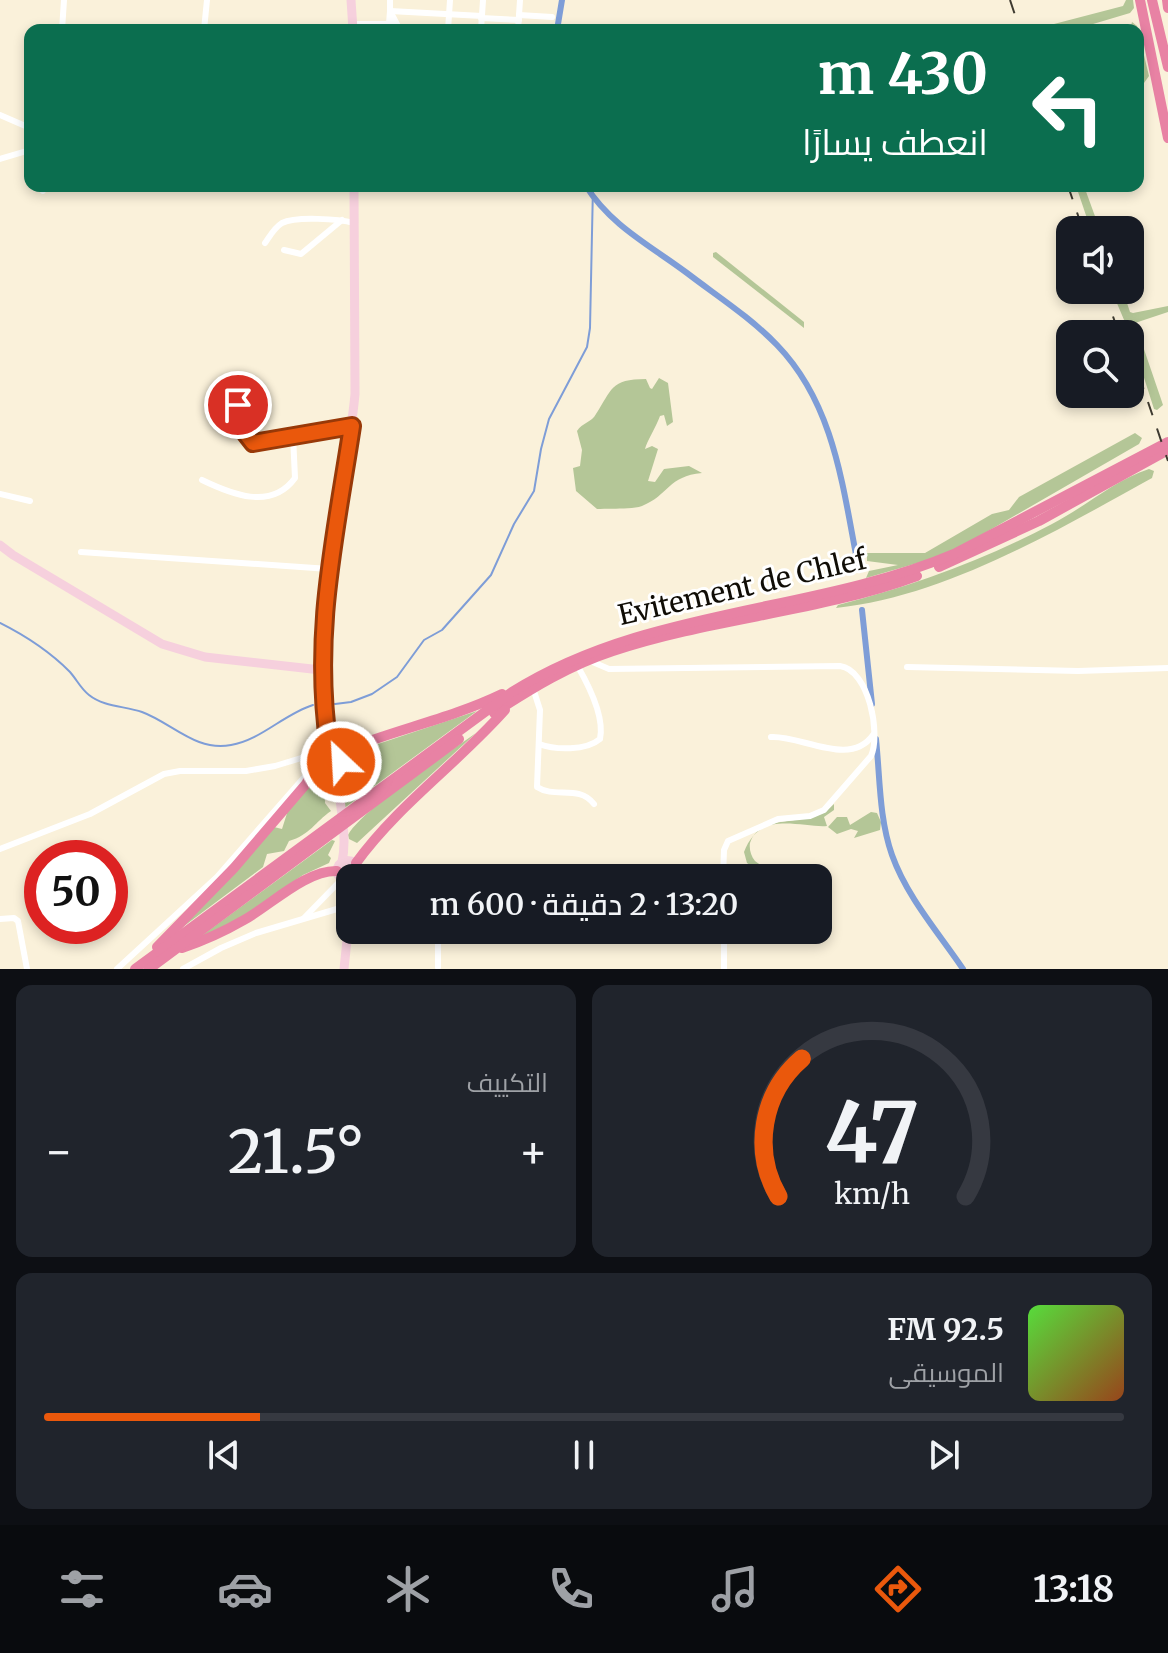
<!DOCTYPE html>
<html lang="ar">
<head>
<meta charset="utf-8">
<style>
	body { margin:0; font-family:Merriweather,Cairo,serif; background:#20242c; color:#f1f3f6; direction:rtl; height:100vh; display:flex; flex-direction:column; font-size:30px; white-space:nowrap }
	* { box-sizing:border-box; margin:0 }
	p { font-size:26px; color:#9ea1a6 }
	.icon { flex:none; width:44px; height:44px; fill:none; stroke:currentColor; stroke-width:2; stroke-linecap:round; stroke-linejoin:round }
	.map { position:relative; height:969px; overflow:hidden; direction:ltr }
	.details { display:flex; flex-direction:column; gap:16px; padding:16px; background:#0d0f14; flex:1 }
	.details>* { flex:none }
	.banner { position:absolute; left:24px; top:24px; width:1120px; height:168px; border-radius:16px; box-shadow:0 4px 12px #0003; direction:rtl; background:#0b6e4f; color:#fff; overflow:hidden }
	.tools { position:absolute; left:1056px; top:216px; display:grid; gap:16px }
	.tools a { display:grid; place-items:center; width:88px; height:88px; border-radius:16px; background:#171b24; box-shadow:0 4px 12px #0003; font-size:40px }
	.speed { position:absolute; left:24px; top:840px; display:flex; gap:16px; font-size:40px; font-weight:700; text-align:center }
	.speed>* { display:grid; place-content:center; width:104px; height:104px; border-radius:50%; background:#171b24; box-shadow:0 4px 12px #0003; line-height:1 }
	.speed .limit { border:12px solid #d22; background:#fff; color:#111 }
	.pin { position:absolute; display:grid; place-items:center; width:68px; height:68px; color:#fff; margin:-34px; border:4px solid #fff; border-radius:50%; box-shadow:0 2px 8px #0007 }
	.me { position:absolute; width:88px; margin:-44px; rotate:335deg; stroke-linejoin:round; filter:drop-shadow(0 0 6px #0008) }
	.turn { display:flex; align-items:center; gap:28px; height:168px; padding:0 24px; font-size:36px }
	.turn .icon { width:104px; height:104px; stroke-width:2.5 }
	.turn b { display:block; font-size:56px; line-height:68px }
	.big { font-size:60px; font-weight:600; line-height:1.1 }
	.details .widget { flex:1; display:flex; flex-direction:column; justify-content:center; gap:12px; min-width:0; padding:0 28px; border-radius:16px; background:#20242c }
	.details .dial { align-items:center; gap:0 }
	.dial svg { height:208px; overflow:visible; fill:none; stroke:#363941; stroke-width:7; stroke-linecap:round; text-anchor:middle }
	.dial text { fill:#f1f3f6; stroke:none }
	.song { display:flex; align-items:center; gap:24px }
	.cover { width:96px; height:96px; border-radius:12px; background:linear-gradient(135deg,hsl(110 70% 55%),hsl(20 70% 35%)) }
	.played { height:8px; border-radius:4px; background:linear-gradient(90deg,#ea580c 20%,#363941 20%) }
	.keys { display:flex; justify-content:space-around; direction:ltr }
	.heat { display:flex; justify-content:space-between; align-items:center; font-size:44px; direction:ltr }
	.details .tiles { flex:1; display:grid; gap:16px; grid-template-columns:1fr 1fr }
	.widget:last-child { grid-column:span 2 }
	.trip { position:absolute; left:336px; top:864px; width:496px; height:80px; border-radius:16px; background:#171b24; box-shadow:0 4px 12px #0003; font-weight:600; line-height:80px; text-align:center; direction:rtl }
	.tabs { display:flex; height:128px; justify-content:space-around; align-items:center; background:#090b0e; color:#9ea1a6 }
	.tabs .icon { width:56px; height:56px }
	.tabs .on { color:#ea580c }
	.tabs b { font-size:36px; color:#f1f3f6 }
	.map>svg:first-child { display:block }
</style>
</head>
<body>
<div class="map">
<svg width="1168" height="969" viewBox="0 0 1168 969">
	<rect width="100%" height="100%" fill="#faf1da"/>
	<g fill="#b4c697">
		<path d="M1126 0H1133L1134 8 1130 13 1073 30H1031L1123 6Z"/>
		<path d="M1132 22 1137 26 1149 76 1144 83 1138 65V30H1130Z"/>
		<path d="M1076 186H1084L1100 230H1091Z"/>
		<path d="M716 252 804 322V328L713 257V253Z"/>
		<path d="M1119 296 1126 300 1130 312 1133 313 1168 306V312L1135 323 1161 399 1163 405 1157 410 1154 409 1130 334 1116 301Z"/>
		<path d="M659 378 668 383 673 422 667 426 664 415 660 416C656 427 647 441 645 449L652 446 658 449 648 481 655 482 664 469 689 466 702 473C668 476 669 495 642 506 630 510 610 508 597 509L576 491 573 468 580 466 582 450 577 431C582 423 592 422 596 414 612 390 610 379 646 379L650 388 652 389Z"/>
		<path d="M1135 433 1142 438 1139 444 964 545 935 558 866 578 869 571 898 565 867 561V553H925L992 514 1009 510 1019 497Z"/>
		<path d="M1149 469 1154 471 1152 478C1058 530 944 597 836 608L838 605C913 586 984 560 1052 524 1085 507 1115 480 1149 469Z"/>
		<path d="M477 711 343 809H340C348 787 336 771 348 754Z"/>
		<path d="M476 733 357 843 349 839 348 835C362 809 448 753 476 733Z"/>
		<path d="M319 773 326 778 325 803 331 811C315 822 310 835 289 841L284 851 267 854 263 867 164 941 274 827 282 829 289 807Z"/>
		<path d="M834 804V810L824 817 827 826C806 828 760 812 750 843 749 849 751 856 755 861 764 869 780 872 790 878L754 868 747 863 744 852C762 805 806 833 834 804Z"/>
		<path d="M871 812 877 813 881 822 880 830 854 838 858 831 851 829 837 834 828 827 837 817H847L850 825Z"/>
		<path d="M332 840 335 841 328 855 331 858 329 863 303 875 235 922 197 939Z"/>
	</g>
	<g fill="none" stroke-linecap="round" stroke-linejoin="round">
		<g stroke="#7e9dd7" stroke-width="2">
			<path d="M0 623C26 636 49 651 70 672 77 680 81 689 89 695 104 707 125 706 142 712 172 723 196 752 231 745 261 740 284 714 313 705"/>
			<path d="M335 704 351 702 372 694 397 677 424 640 442 630 491 575 514 524 534 491 541 449 549 419 587 347 590 328 593 186"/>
		</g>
		<g stroke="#7e9dd7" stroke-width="6">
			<path d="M557 30 562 0"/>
			<path d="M586 186C610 225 651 246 687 273 717 296 750 317 777 345 836 406 843 491 859 570"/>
			<path d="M862 610 872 704"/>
			<path d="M876 739C880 777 879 818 892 855 907 897 938 932 963 969"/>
		</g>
		<g stroke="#fff" stroke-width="6">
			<path d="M390 0V11L400 30"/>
			<path d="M519 15 552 17"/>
			<path d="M481 18 519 20"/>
			<path d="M353 24H389"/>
			<path d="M397 25 389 24 390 11 482 16"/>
			<path d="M62 30 64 0"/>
			<path d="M204 30 207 0"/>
			<path d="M448 30 450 0"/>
			<path d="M481 30 483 0"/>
			<path d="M518 30 520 0"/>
			<path d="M0 115 30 128"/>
			<path d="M0 159 30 150"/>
			<path d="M43 191 44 186"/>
			<path d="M265 243C270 236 274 228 282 223 296 216 339 219 354 223"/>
			<path d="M284 250 301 254 342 220"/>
			<path d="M236 379 242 423 252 443 352 426"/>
			<path d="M202 480C231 494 271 511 295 478L293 436"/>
			<path d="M0 494 30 501"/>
			<path d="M81 552 329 569"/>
			<path d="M588 660 609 669 840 666C869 670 881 734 871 756L824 810 810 816 778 819 728 841 724 850 723 878"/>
			<path d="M907 667 1078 671 1168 668"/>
			<path d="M533 688 540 710 537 787C555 799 579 784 594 804"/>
			<path d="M771 737C801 735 850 768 873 735"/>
			<path d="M539 744C555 750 586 751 600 739 605 716 588 684 577 665"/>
			<path d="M303 758 321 759"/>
			<path d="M0 849 90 814 164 774 180 771H246L275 766 324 751"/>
			<path d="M358 875 468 874"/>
			<path d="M304 918 341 880"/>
			<path d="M0 919 14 918 18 921 27 969"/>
			<path d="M438 930V967"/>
			<path d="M117 969 217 877 307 774"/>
			<path d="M183 969 221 948 256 933 347 906"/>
			<path d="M724 969V930"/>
		</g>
		<g stroke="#f6d0dd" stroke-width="9">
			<path d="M351 0 353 30"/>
			<path d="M0 545 13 555 162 644 205 657 321 670"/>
			<circle cx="332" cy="758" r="10"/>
			<path d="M329 748C318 674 323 601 334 527 341 483 351 439 355 394L354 186"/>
			<path d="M340 765C335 797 349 830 342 862"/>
			<path d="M350 882 344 881 338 875C335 863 345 857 356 863L359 872 356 878"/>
			<path d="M344 969 347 940 346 882"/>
		</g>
		<g stroke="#e882a4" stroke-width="10">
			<path d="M1140 0 1168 138"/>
			<path d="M1152 0 1168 67"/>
			<path d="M1167 0 1168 8"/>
			<path d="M939 567 1039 521 1168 450"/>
			<path d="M494 713C532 688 570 665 613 651 712 618 819 612 917 576"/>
			<path d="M340 752C393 730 450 719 502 694"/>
			<path d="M356 863C398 805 457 764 505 710"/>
			<path d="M157 947 234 868 306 784 316 765"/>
			<path d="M182 948C203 941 225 931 244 920 271 905 306 870 337 871"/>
			<path d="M135 969 512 692C647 607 813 614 956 553L1168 442"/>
			<path d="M149 969 459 739"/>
		</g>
		<g stroke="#3e3a30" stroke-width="2" stroke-dasharray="14 14" stroke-linecap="butt">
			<path d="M1010 0 1020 30"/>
			<path d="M1068 186 1083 230"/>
			<path d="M1104 290 1119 334"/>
			<path d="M1130 349 1168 461"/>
		</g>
	</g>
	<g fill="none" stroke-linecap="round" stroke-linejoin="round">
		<g stroke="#983908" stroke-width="20">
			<path id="route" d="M238 405 246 434 253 443 352 426C335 538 312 634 329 748L340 752 341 762"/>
		</g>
		<use href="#route" stroke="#ea580c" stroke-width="14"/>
	</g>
	<g text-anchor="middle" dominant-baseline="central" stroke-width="6" stroke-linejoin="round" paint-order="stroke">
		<g font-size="28" fill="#100d06" stroke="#fff">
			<text transform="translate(742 587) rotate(-13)">Evitement de Chlef</text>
		</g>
	</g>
</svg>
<div class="tools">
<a><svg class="icon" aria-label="sound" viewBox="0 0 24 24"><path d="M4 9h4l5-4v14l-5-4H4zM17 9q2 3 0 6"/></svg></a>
<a><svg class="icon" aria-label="search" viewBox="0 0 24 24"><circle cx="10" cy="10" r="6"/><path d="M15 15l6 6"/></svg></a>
</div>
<div class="speed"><div class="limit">50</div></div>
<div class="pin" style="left:238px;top:405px;background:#d93025"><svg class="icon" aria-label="arrive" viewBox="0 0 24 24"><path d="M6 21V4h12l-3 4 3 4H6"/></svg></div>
<svg class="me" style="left:341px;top:762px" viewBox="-20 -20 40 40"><circle r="17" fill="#ea580c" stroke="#fff" stroke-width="3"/><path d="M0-11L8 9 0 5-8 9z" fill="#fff"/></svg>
<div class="trip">13:20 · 2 دقيقة · 600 m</div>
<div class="banner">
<div class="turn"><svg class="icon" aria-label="left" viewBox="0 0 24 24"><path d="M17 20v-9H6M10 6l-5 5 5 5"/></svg><div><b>430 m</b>انعطف يسارًا</div></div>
</div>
</div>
<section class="details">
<div class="tiles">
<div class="widget dial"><svg viewBox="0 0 100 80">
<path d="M14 69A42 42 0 1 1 86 69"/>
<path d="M14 69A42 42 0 0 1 23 16" stroke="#ea580c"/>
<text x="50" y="56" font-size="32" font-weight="700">47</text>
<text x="50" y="72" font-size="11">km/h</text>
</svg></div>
<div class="widget"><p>التكييف</p>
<div class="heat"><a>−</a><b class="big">21.5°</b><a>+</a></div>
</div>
<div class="widget">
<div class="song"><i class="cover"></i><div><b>92.5 FM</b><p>الموسيقى</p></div></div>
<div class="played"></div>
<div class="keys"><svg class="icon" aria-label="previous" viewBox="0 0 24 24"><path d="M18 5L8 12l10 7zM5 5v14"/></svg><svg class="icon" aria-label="pause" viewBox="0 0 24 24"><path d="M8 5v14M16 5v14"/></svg><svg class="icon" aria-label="next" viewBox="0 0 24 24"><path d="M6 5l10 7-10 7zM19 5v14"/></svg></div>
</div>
</div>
</section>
<nav class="tabs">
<b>13:18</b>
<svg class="icon on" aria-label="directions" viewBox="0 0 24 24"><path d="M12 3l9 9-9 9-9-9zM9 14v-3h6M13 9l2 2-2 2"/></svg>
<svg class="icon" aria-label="music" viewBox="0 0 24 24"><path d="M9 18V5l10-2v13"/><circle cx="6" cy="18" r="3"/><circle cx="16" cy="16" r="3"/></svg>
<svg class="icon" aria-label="phone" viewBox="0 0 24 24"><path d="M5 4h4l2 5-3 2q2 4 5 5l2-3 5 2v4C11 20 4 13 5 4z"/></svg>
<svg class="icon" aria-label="climate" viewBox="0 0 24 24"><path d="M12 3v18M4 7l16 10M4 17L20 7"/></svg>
<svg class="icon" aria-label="car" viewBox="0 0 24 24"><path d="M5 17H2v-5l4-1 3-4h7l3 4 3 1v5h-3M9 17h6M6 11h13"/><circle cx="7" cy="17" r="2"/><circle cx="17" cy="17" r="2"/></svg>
<svg class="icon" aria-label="filters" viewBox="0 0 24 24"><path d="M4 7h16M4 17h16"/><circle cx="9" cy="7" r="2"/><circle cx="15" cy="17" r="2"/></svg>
</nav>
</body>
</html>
